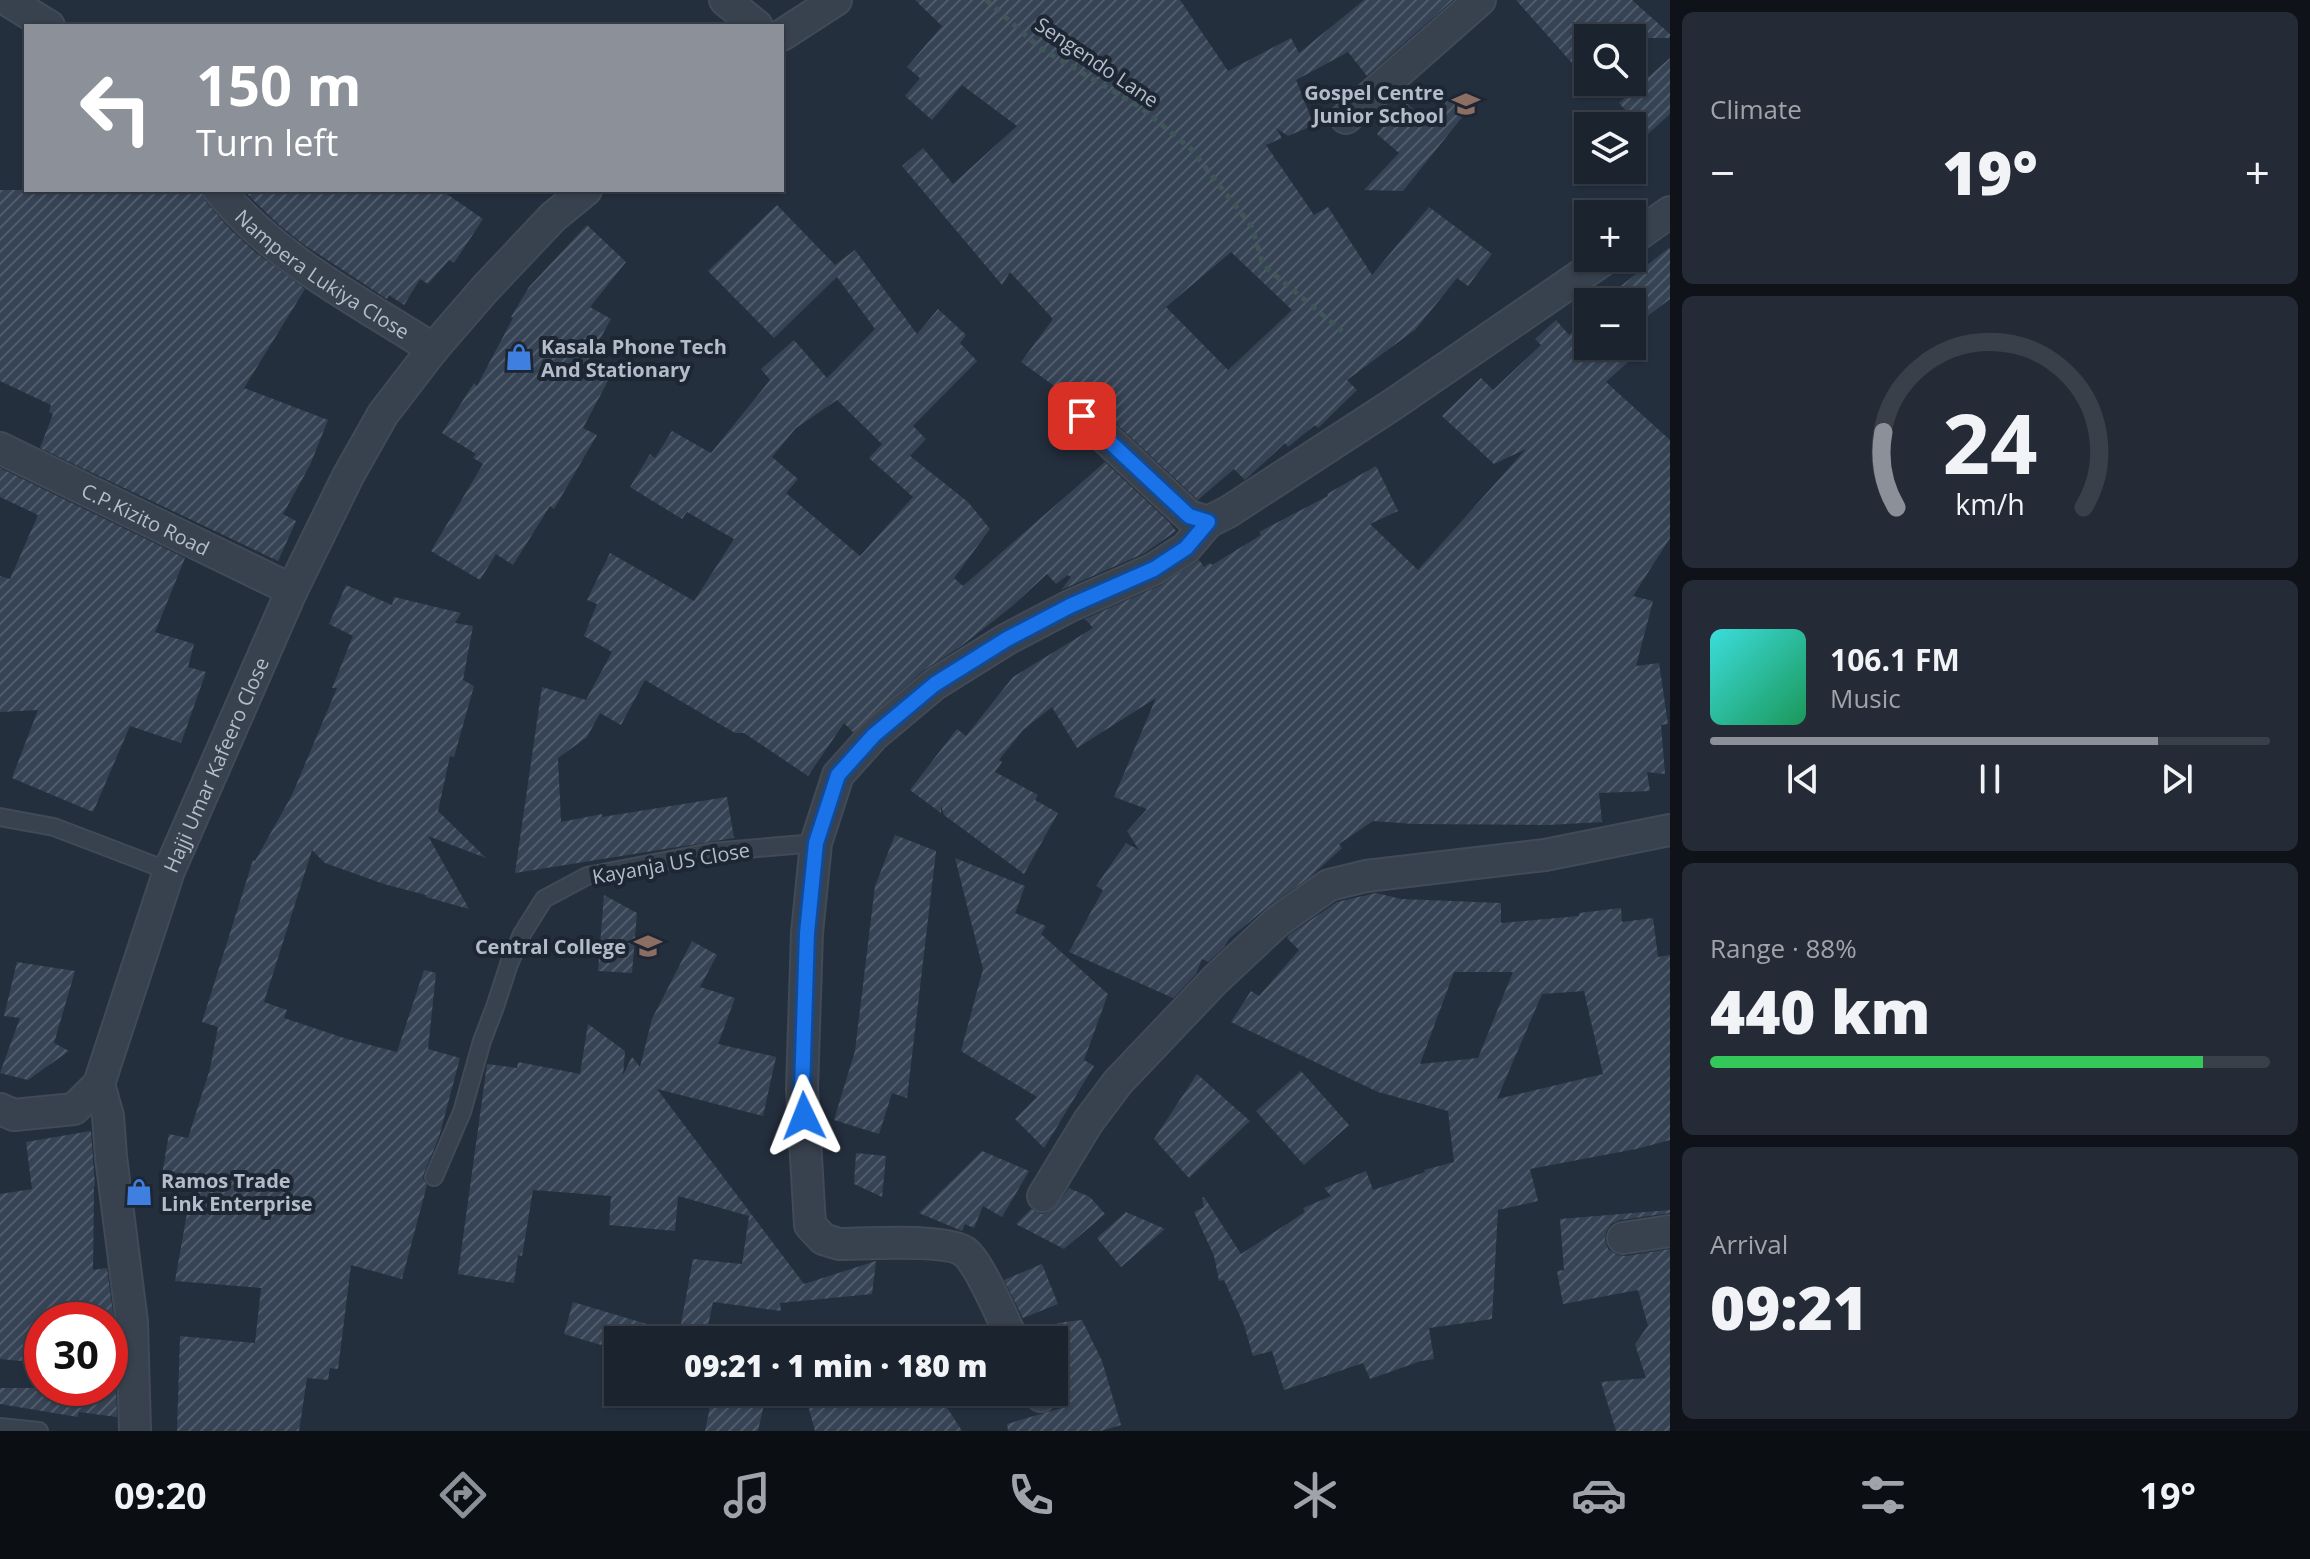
<!DOCTYPE html>
<html lang="en">
<head>
<meta charset="utf-8">
<style>
	body { margin:0; font-family:"Open Sans",sans-serif; background:#242b36; color:#f1f3f6; height:100vh; display:flex; flex-direction:column; font-size:30px; white-space:nowrap }
	* { box-sizing:border-box; margin:0 }
	p { font-size:26px; color:#a0a4aa }
	.icon { flex:none; width:44px; height:44px; fill:none; stroke:currentColor; stroke-width:2; stroke-linecap:round; stroke-linejoin:round }
	.map { position:relative; flex:1; overflow:hidden }
	.sheet { display:flex; flex-direction:column; gap:12px; padding:12px; background:#0f1319; width:640px }
	.sheet>* { flex:none }
	.top-card { position:absolute; left:24px; top:24px; width:760px; height:168px; border-radius:0px; box-shadow:0 2px 6px #0004,0 0 0 2px #39404a; background:#8c9099; color:#fff; overflow:hidden }
	.controls { position:absolute; left:1574px; top:24px; display:grid; gap:16px }
	.controls a { display:grid; place-items:center; width:72px; height:72px; border-radius:0px; background:#1b232e; box-shadow:0 2px 6px #0004,0 0 0 2px #39404a; font-size:40px }
	.speed { position:absolute; left:24px; top:1302px; display:flex; gap:16px; font-size:40px; font-weight:700; text-align:center }
	.speed>* { display:grid; place-content:center; width:104px; height:104px; border-radius:50%; background:#1b232e; box-shadow:0 2px 6px #0004,0 0 0 2px #39404a; line-height:1 }
	.speed .limit { border:12px solid #d22; background:#fff; color:#111 }
	.pin { position:absolute; display:grid; place-items:center; width:68px; height:68px; color:#fff; margin:-34px; border-radius:16px; box-shadow:0 4px 12px #0006 }
	.me { position:absolute; width:88px; margin:-44px; rotate:358deg; stroke-linejoin:round; filter:drop-shadow(0 0 6px #0008) }
	.turn { display:flex; align-items:center; gap:28px; height:168px; padding:0 40px; font-size:36px }
	.turn .icon { width:104px; height:104px; stroke-width:2.5 }
	.turn b { display:block; font-size:56px; line-height:68px }
	.big { font-size:60px; font-weight:800; line-height:1.1 }
	.sheet .widget { flex:1; display:flex; flex-direction:column; justify-content:center; gap:12px; min-width:0; padding:0 28px; border-radius:12px; background:#242b36 }
	.sheet .dial { align-items:center; gap:0 }
	.dial svg { height:208px; overflow:visible; fill:none; stroke:#39404a; stroke-width:7; stroke-linecap:round; text-anchor:middle }
	.dial text { fill:#f1f3f6; stroke:none }
	.song { display:flex; align-items:center; gap:24px }
	.cover { width:96px; height:96px; border-radius:12px; background:linear-gradient(135deg,hsl(180 70% 55%),hsl(150 70% 35%)) }
	.played { height:8px; border-radius:4px; background:linear-gradient(90deg,#8c9099 80%,#39404a 80%) }
	.keys { display:flex; justify-content:space-around; direction:ltr }
	.heat { display:flex; justify-content:space-between; align-items:center; font-size:44px; direction:ltr }
	.charge { height:12px; border-radius:6px; background:linear-gradient(90deg,#34c759 88%,#39404a 0) }
	.trip { position:absolute; left:604px; top:1326px; width:464px; height:80px; border-radius:0px; background:#1b232e; box-shadow:0 2px 6px #0004,0 0 0 2px #39404a; font-weight:800; line-height:80px; text-align:center }
	.tab-bar { display:flex; height:128px; justify-content:space-around; align-items:center; background:#0b0e12; color:#a0a4aa }
	.tab-bar .icon { width:56px; height:56px }
	.tab-bar .active { color:#8c9099 }
	.tab-bar b { font-size:36px; color:#f1f3f6 }
	main { display:flex; flex:1; min-height:0 }
	.map>svg:first-child { display:block }
</style>
</head>
<body>
<main>
<div class="map">
<svg width="1670" height="1431" viewBox="0 0 1670 1431">
	<defs>
		<pattern id="building-hatch" width="6" height="6" patternUnits="userSpaceOnUse" patternTransform="scale(2)"><rect width="6" height="6" fill="#364354"/><path d="M-1 1l2-2M0 6l6-6M5 7l2-2" fill="none" stroke="#515c6b"/></pattern>
	</defs>
	<rect width="100%" height="100%" fill="#242f3e"/>
	<g fill="url(#building-hatch)" fill-rule="evenodd">
		<path d="M915 0H1180L1228 71 1291 38 1299 53 1364 0H1453L1367 76 1348 52 1296 80 1314 125 1288 136 1276 128 1282 138 1266 145 1314 215 1328 207 1372 275 1429 207 1492 254 1468 286 1457 278 1416 329 1347 380 1357 390 1318 428 1315 425 1288 447 1285 443 1245 480 1234 469 1198 500 1094 403 1085 398 1074 400 1021 362 1053 319 1010 272 1002 285 902 166 923 148 953 184 1017 126 962 85 932 120 905 96 920 78 907 67 942 26ZM1231 252 1292 310 1228 370 1166 307Z"/>
		<path d="M1516 0H1632L1670 34V38H1588V81Z"/>
		<path d="M1670 58V114L1648 134 1619 103Z"/>
		<path d="M1451 97 1467 111 1403 191 1364 190 1399 153 1377 134 1404 101 1428 122Z"/>
		<path d="M0 190H201L206 202 229 228 255 252 305 289 244 388 328 420 310 465 283 514 296 521 278 561 40 448 53 414 49 412 51 405 0 381Z"/>
		<path d="M243 190H441L483 219 454 263 449 260 428 284 420 279 404 305 389 295 387 299 303 244 278 224Z"/>
		<path d="M777 205 835 265 855 250 917 334 938 309 966 335 960 343 977 361 913 426 926 439 910 456 968 502 990 529 954 578 963 586 1105 462 1170 523 1176 531 1145 553 1061 590 1071 577 1068 575 1056 584 1047 574 1010 608 960 647 924 670 853 732 844 723 808 776 744 733H735L645 680 621 725 600 713 587 737 558 758 561 822 602 814V817L727 797 734 838 515 873 542 687 586 700 612 652 584 636 597 604 587 600 610 553 694 601 734 539 687 512 682 519 630 487 650 454 655 458 672 431 711 453 770 380 761 369 794 340 827 378 875 329 837 277 774 338 708 271ZM837 400 882 444 869 458 913 497 860 556 786 493 798 479 772 457 796 428Z"/>
		<path d="M587 225 626 262 590 307 611 319 586 364 610 377 583 428 597 435 554 509 550 506 513 565 496 554 480 580 431 551 483 464 473 458 476 454 442 433 474 383 477 386 513 318 511 317 529 287Z"/>
		<path d="M1670 247V299L1632 328V302H1606L1609 300 1607 297Z"/>
		<path d="M1588 318V346H1612L1628 362 1606 382 1670 440V538L1633 596 1653 601 1636 666 1659 663 1668 724 1661 725 1665 774 1647 772 1650 791 1599 793 1602 822 1548 825 1414 824 1373 821 1339 844 1342 848 1310 877 1266 908 1229 939 1224 947 1208 962 1202 959 1196 974 1173 998 1069 952 1103 890 1096 886 1126 843 1139 850 1127 831 1147 809 1114 797 1156 698 1077 748 1052 707 1023 730 999 760 1002 762 995 772 1038 795 1035 800 1058 813 1024 874 944 815 941 805V813L910 790 957 729 966 736 1013 677 1093 628 1085 619 1161 585 1199 560 1204 567 1210 563 1212 565 1261 535 1259 532 1328 496 1327 494 1376 466 1398 511 1370 524 1418 570 1526 449 1494 464 1442 416 1481 378 1493 390 1541 345 1535 339 1556 320 1569 335Z"/>
		<path d="M0 468 185 558 155 632 194 644 188 667 206 672 181 743 130 726 93 812 12 778 38 710 0 712V576L10 579 38 515 0 497Z"/>
		<path d="M346 585 392 605 394 597 461 613 455 623 473 626 463 680 474 686 454 757 450 756 438 811 486 858 428 836 469 909 426 897V895L384 884 325 863 312 850 264 1002 287 1010 284 1018 347 1039 397 1052 424 970 436 973 428 1049 460 1058 439 1137 424 1173 423 1179 427 1185 402 1279 351 1265 338 1369 330 1368 328 1380 307 1378 299 1431H177L180 1336 255 1343 261 1288 175 1281 192 1185 161 1180 169 1134 188 1138 210 1069 218 1027 202 1022 253 860 255 861 292 795 337 688H332L353 636 329 624Z"/>
		<path d="M895 835 936 851 907 1098 892 1093 879 1134 834 1120 855 1051 875 886Z"/>
		<path d="M955 858 1025 886 1015 913 1046 926 1041 934 1108 994 1084 1060 1094 1066 1044 1148 1015 1119 1037 1097 961 1051 983 969Z"/>
		<path d="M1376 893 1401 899 1501 903V923L1579 916V913L1621 908 1622 922 1653 918 1658 957 1670 955V1140L1636 1149 1530 1169 1538 1201 1498 1210 1492 1319 1429 1328 1434 1359 1421 1361 1370 1379 1363 1363 1284 1390 1272 1351 1253 1356 1244 1325 1224 1280 1219 1281 1214 1256 1194 1212 1204 1207 1202 1198 1204 1197 1241 1254 1305 1212 1303 1208 1331 1196 1324 1188 1366 1171 1373 1190 1425 1172 1424 1170 1454 1162 1448 1111 1378 1092 1231 1022 1251 991 1259 996 1299 950 1287 938 1289 935 1337 902ZM1454 972H1513L1478 1058 1420 1064ZM1584 991 1603 1074 1497 1099 1542 994Z"/>
		<path d="M604 895 637 913 632 973 598 971Z"/>
		<path d="M692 941 717 955 700 987 735 998 718 1044 776 1057 763 1116 657 1089 804 1284 876 1261 872 1294 780 1303 781 1311 713 1302 705 1340H678L693 1259 742 1264 749 1216 678 1196 675 1231 609 1225 611 1196 533 1190 522 1256 518 1255 514 1283 458 1274 487 1064 517 1068 518 1062 580 1074 588 1024 625 1051 623 1075 632 1057 640 1067 652 1019Z"/>
		<path d="M17 962 75 971 54 1043 69 1051 28 1080 0 1073 20 1018 4 1016Z"/>
		<path d="M1301 1071 1349 1125 1304 1165 1256 1111Z"/>
		<path d="M1197 1074 1250 1121 1189 1178 1154 1139Z"/>
		<path d="M91 1131 95 1186H94L93 1270 107 1268 114 1320H42V1363L0 1359V1194L32 1189 26 1142Z"/>
		<path d="M982 1151 1029 1171 1002 1217 983 1206 974 1228 965 1224 962 1231 919 1213Z"/>
		<path d="M856 1153 886 1156 882 1197 854 1184Z"/>
		<path d="M1069 1188 1090 1197 1105 1214 1064 1249 1016 1224 1031 1209 1042 1214 1052 1211Z"/>
		<path d="M1670 1210V1213L1620 1220 1611 1224 1606 1232 1605 1240 1608 1249 1617 1255 1626 1256 1670 1249V1431H1616L1601 1382 1646 1378 1635 1344 1648 1326 1638 1290 1563 1304 1557 1271 1564 1270 1560 1219Z"/>
		<path d="M1126 1212 1165 1229 1121 1267 1097 1238Z"/>
		<path d="M1042 1264 1058 1304 1023 1318 1004 1280Z"/>
		<path d="M573 1302 677 1333 676 1340H618V1350L564 1334Z"/>
		<path d="M1082 1320 1102 1361 1121 1425 1101 1431H1008L1007 1424 1068 1406 1057 1323Z"/>
		<path d="M0 1388H116L117 1417 79 1412 78 1417 0 1404Z"/>
		<path d="M713 1392H725L765 1400 758 1431H705Z"/>
		<path d="M857 1392H937L962 1431H815L805 1394Z"/>
	</g>
	<g fill="none" stroke-linecap="round" stroke-linejoin="round">
		<g stroke="#414a57" stroke-width="20">
			<g id="service">
				<path d="M0 817 54 827 169 871"/>
				<path d="M434 1177 462 1112 482 1041 495 1007 509 964 522 934 544 899 587 876 711 852 816 843"/>
				<path d="M0 1427 39 1431"/>
			</g>
		</g>
		<g stroke="#414a57" stroke-width="34">
			<g id="minor">
				<path d="M7 0 49 26"/>
				<path d="M725 0 757 26"/>
				<path d="M782 35 836 0"/>
				<path d="M1346 118 1480 0"/>
				<path id="s1" d="M219 190C276 260 359 301 433 349"/>
				<path d="M1632 239 1670 212"/>
				<path d="M1082 416 1189 516 1208 522 1228 512 1395 403 1606 258"/>
				<path id="s2" d="M0 448 292 590"/>
				<path d="M0 1109 14 1115 74 1109 99 1084"/>
				<path d="M1043 1196 1088 1122 1118 1082 1215 980 1278 921 1329 885 1366 876 1545 855 1670 830"/>
				<path d="M1623 1238 1670 1231"/>
				<path d="M1013 1340C1003 1320 981 1266 966 1253 950 1238 864 1244 839 1244L823 1239 810 1225 802 1089 807 933 816 843 838 775 874 735 935 684 1007 639 1070 606 1154 569 1186 548 1208 522"/>
				<path d="M1039 1392 1041 1396"/>
				<path id="s3" d="M135 1431 132 1322 111 1157 108 1116 99 1084 169 871 292 590 348 476 383 414 433 349 484 290 553 217 586 190"/>
			</g>
		</g>
		<path stroke="#3f5557" stroke-width="5" stroke-dasharray="6 6" stroke-linecap="butt" d="M986 0 1040 48 1140 107 1191 149 1252 227 1263 265 1342 331"/>
		<use href="#service" stroke="#38414e" stroke-width="16"/>
		<use href="#minor" stroke="#38414e" stroke-width="30"/>
	</g>
	<g fill="none" stroke-linecap="round" stroke-linejoin="round">
		<g stroke="#114b97" stroke-width="20">
			<path id="route" d="M804 1116 802 1089 807 933 816 843 838 775 874 735 935 684 1007 639 1070 606 1154 569 1186 548 1208 522 1189 516 1082 416"/>
		</g>
		<use href="#route" stroke="#1a73e8" stroke-width="14"/>
	</g>
	<defs>
		<g id="school-bare" transform="scale(2.16)"><path d="M0-5L7-2L0 1L-7-2ZM-4 1L0 2.5L4 1V4Q0 6-4 4Z" fill="#8d6e63" stroke="#1d2633" stroke-width="2.5" paint-order="stroke"/></g>
		<g id="shop-bare" transform="scale(2.16)"><path d="M-5-2.5h2.3a2.7 3.5 0 0 1 5.4 0H5L5.5 6h-11ZM-1.5-2.5h3a1.5 2.3 0 0 0-3 0Z" fill="#3f7fe0" stroke="#1d2633" stroke-width="2.5" paint-order="stroke"/></g>
	</defs>
	<g fill-rule="evenodd">
		<use href="#school-bare" x="1466" y="104"/>
		<use href="#shop-bare" x="519" y="357"/>
		<use href="#school-bare" x="648" y="946"/>
		<use href="#shop-bare" x="139" y="1192"/>
	</g>
	<g text-anchor="middle" dominant-baseline="central" stroke-width="8" stroke-linejoin="round" paint-order="stroke">
		<g font-size="20" fill="#b4bcc9" stroke="#1d2633">
			<text transform="translate(1097 62) rotate(34)">Sengendo Lane</text>
			<text stroke="none"><textPath href="#s1" startOffset="134">Nampera Lukiya Close</textPath></text>
			<text stroke="none"><textPath href="#s2" startOffset="162">C.P.Kizito Road</textPath></text>
			<text stroke="none"><textPath href="#s3" startOffset="690">Hajji Umar Kafeero Close</textPath></text>
			<text transform="translate(671 863) rotate(-10)">Kayanja US Close</text>
		</g>
		<g font-size="20" font-weight="bold" fill="#b4bcc9" stroke="#1d2633" text-anchor="end">
			<text x="1444" y="92">Gospel Centre<tspan x="1444" dy="23">Junior School</tspan></text>
			<text x="541" y="346" text-anchor="start">Kasala Phone Tech<tspan x="541" dy="23">And Stationary</tspan></text>
			<text x="626" y="946">Central College</text>
			<text x="161" y="1180" text-anchor="start">Ramos Trade<tspan x="161" dy="23">Link Enterprise</tspan></text>
		</g>
	</g>
</svg>
<div class="controls">
<a><svg class="icon" aria-label="search" viewBox="0 0 24 24"><circle cx="10" cy="10" r="6"/><path d="M15 15l6 6"/></svg></a>
<a><svg class="icon" aria-label="layers" viewBox="0 0 24 24"><path d="M12 4l9 5-9 5-9-5zM3 14l9 5 9-5"/></svg></a>
<a>+</a>
<a>−</a>
</div>
<div class="speed"><div class="limit">30</div></div>
<div class="pin" style="left:1082px;top:416px;background:#d93025"><svg class="icon" aria-label="arrive" viewBox="0 0 24 24"><path d="M6 21V4h12l-3 4 3 4H6"/></svg></div>
<svg class="me" style="left:804px;top:1116px" viewBox="-20 -20 40 40"><path d="M0-17L14 15 0 8-14 15z" fill="#1a73e8" stroke="#fff" stroke-width="4"/></svg>
<div class="trip">09:21 · 1 min · 180 m</div>
<div class="top-card">
<div class="turn"><svg class="icon" aria-label="left" viewBox="0 0 24 24"><path d="M17 20v-9H6M10 6l-5 5 5 5"/></svg><div><b>150 m</b>Turn left</div></div>
</div>
</div>
<section class="sheet">
<div class="widget"><p>Climate</p>
<div class="heat"><a>−</a><b class="big">19°</b><a>+</a></div>
</div>
<div class="widget dial"><svg viewBox="0 0 100 80">
<path d="M14 69A42 42 0 1 1 86 69"/>
<path d="M14 69A42 42 0 0 1 9 40" stroke="#8c9099"/>
<text x="50" y="56" font-size="32" font-weight="700">24</text>
<text x="50" y="72" font-size="11">km/h</text>
</svg></div>
<div class="widget">
<div class="song"><i class="cover"></i><div><b>106.1 FM</b><p>Music</p></div></div>
<div class="played"></div>
<div class="keys"><svg class="icon" aria-label="previous" viewBox="0 0 24 24"><path d="M18 5L8 12l10 7zM5 5v14"/></svg><svg class="icon" aria-label="pause" viewBox="0 0 24 24"><path d="M8 5v14M16 5v14"/></svg><svg class="icon" aria-label="next" viewBox="0 0 24 24"><path d="M6 5l10 7-10 7zM19 5v14"/></svg></div>
</div>
<div class="widget"><p>Range · 88%</p><b class="big">440 km</b><div class="charge"></div></div>
<div class="widget"><p>Arrival</p><b class="big">09:21</b></div>
</section>
</main>
<nav class="tab-bar">
<b>09:20</b>
<svg class="icon active" aria-label="directions" viewBox="0 0 24 24"><path d="M12 3l9 9-9 9-9-9zM9 14v-3h6M13 9l2 2-2 2"/></svg>
<svg class="icon" aria-label="music" viewBox="0 0 24 24"><path d="M9 18V5l10-2v13"/><circle cx="6" cy="18" r="3"/><circle cx="16" cy="16" r="3"/></svg>
<svg class="icon" aria-label="phone" viewBox="0 0 24 24"><path d="M5 4h4l2 5-3 2q2 4 5 5l2-3 5 2v4C11 20 4 13 5 4z"/></svg>
<svg class="icon" aria-label="climate" viewBox="0 0 24 24"><path d="M12 3v18M4 7l16 10M4 17L20 7"/></svg>
<svg class="icon" aria-label="car" viewBox="0 0 24 24"><path d="M5 17H2v-5l4-1 3-4h7l3 4 3 1v5h-3M9 17h6M6 11h13"/><circle cx="7" cy="17" r="2"/><circle cx="17" cy="17" r="2"/></svg>
<svg class="icon" aria-label="filters" viewBox="0 0 24 24"><path d="M4 7h16M4 17h16"/><circle cx="9" cy="7" r="2"/><circle cx="15" cy="17" r="2"/></svg>
<b>19°</b>
</nav>
</body>
</html>
